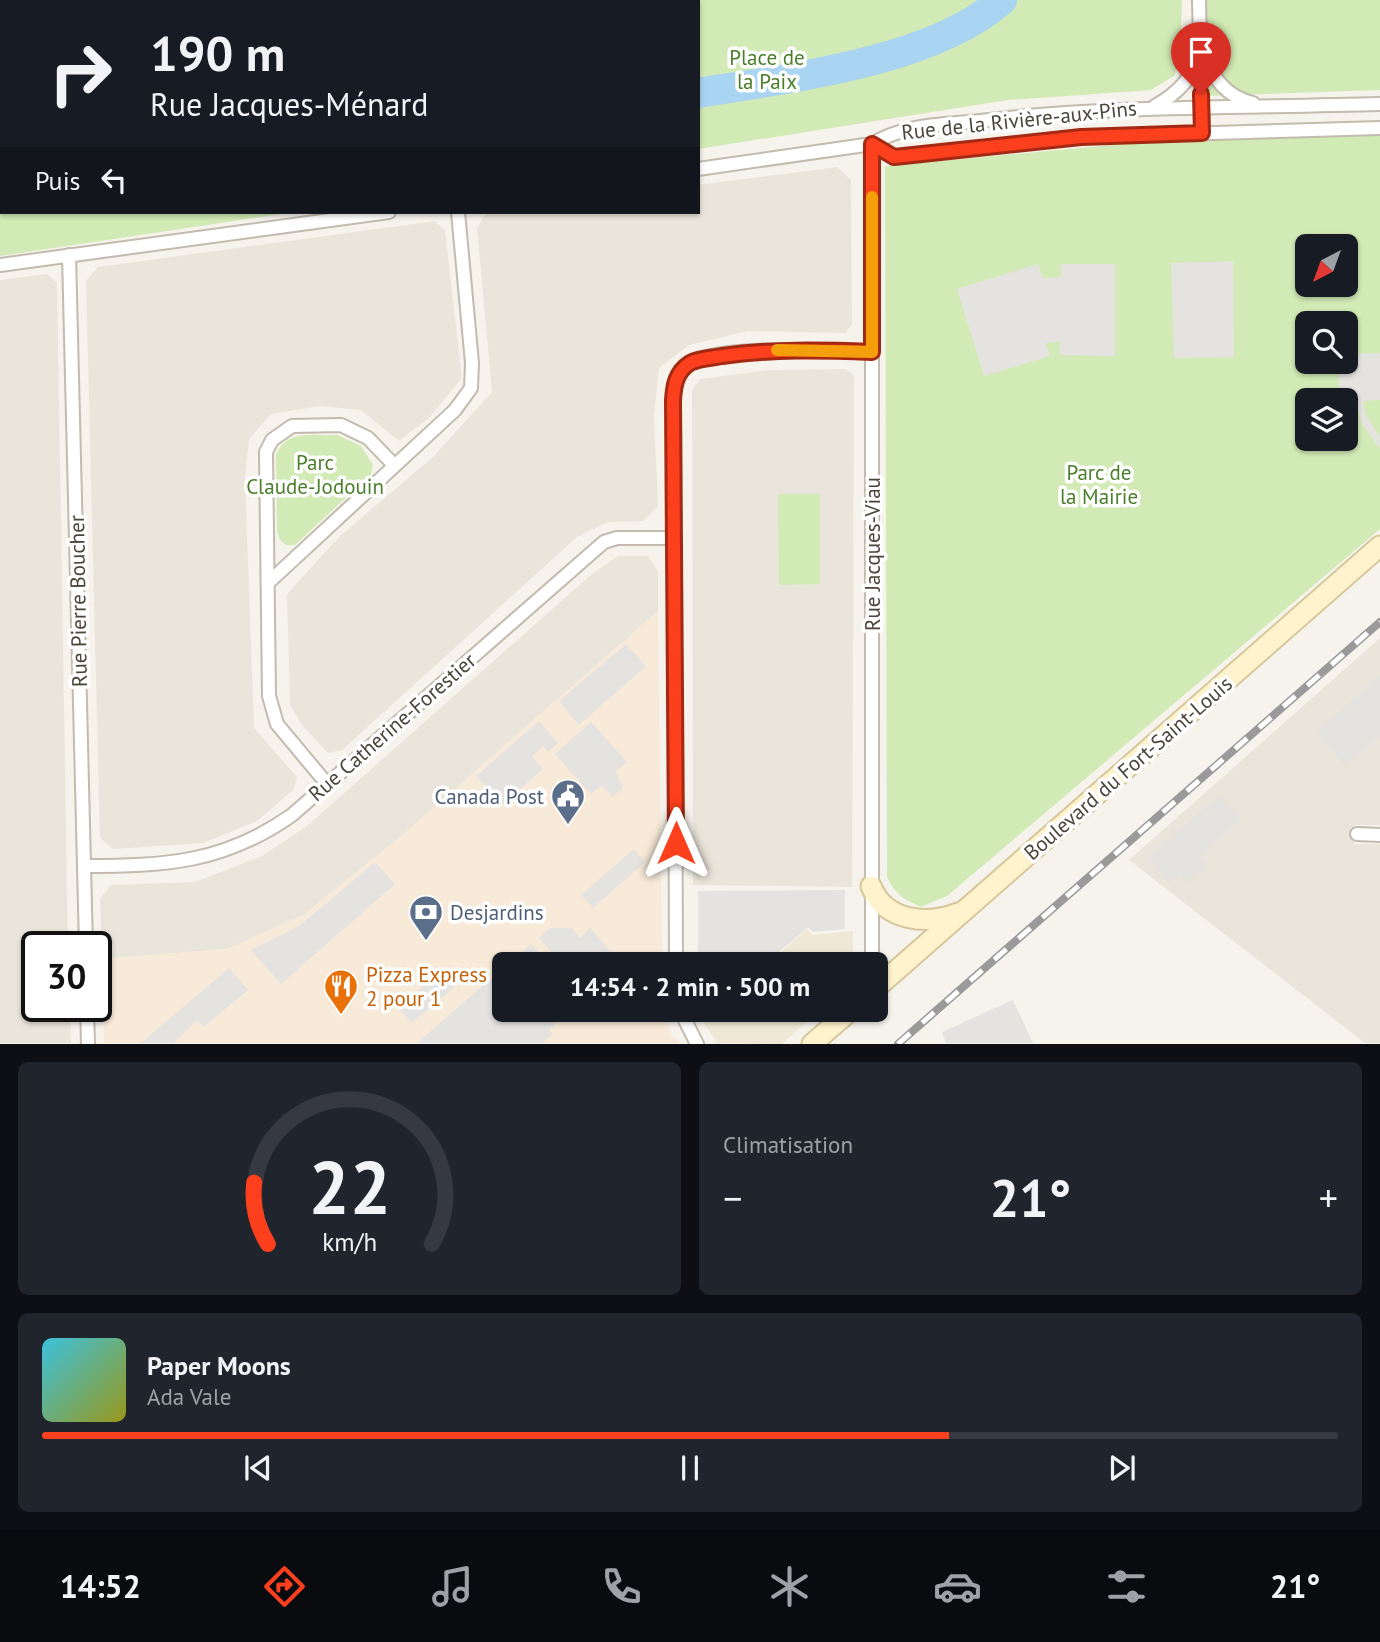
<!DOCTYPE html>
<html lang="fr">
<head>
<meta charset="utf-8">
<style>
	body { margin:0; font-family:"PT Sans",sans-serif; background:#20242c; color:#f1f3f6; height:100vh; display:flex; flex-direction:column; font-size:26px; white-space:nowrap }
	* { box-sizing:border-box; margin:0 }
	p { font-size:23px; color:#9ea1a6 }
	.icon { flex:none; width:38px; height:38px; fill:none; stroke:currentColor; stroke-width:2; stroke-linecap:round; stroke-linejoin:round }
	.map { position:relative; height:1044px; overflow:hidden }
	.panel { display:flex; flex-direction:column; gap:18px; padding:18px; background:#0d0f14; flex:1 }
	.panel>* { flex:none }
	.hud { position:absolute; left:0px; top:0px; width:700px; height:214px; box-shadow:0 2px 5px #0004; background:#171b24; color:#f1f3f6; overflow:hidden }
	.needle { width:46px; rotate:221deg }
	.controls { position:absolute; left:1295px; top:234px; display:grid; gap:14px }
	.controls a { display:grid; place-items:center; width:63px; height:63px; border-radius:10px; background:#171b24; box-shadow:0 2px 5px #0004; font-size:35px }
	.speed { position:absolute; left:21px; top:931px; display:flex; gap:14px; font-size:35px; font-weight:700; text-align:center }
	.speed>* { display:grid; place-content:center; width:91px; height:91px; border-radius:50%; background:#171b24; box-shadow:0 2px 5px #0004; line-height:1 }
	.speed .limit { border:4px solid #111; border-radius:10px; background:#fff; color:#111 }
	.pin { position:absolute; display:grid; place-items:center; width:60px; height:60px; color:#fff; margin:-72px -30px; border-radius:50% 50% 50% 0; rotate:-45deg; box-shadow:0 0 7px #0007 }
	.pin .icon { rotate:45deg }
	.me { position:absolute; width:77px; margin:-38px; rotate:0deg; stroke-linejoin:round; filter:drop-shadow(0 0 5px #0008) }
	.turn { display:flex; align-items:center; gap:24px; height:147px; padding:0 35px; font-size:32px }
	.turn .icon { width:91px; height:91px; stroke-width:2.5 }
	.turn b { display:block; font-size:49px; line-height:60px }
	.then { display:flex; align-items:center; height:66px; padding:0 35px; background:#0003; gap:14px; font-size:26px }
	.big { font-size:52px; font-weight:800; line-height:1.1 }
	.panel .card { flex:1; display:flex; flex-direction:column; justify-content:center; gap:10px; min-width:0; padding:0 24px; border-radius:10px; background:#20242c }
	.panel .dial { align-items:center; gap:0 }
	.dial svg { height:182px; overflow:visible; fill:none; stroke:#363941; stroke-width:7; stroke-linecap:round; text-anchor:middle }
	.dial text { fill:#f1f3f6; stroke:none }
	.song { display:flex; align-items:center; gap:21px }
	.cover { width:84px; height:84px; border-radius:10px; background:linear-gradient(135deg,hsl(190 70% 55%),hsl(60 70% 35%)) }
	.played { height:7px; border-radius:4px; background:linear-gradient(90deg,#fc3f1d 70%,#363941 70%) }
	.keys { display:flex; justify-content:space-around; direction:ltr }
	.heat { display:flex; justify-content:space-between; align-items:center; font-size:38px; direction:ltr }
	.panel .tiles { flex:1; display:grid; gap:18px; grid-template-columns:1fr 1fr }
	.card:last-child { grid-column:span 2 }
	.trip { position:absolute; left:492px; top:952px; width:396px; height:70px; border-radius:10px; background:#171b24; box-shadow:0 2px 5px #0004; font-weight:800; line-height:70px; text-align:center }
	.tabs { display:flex; height:112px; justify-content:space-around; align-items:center; background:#090b0e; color:#9ea1a6 }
	.tabs .icon { width:49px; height:49px }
	.tabs .on { color:#fc3f1d }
	.tabs b { font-size:32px; color:#f1f3f6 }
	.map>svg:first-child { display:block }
</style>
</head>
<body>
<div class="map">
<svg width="1380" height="1044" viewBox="0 0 1380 1044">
	<rect width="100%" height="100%" fill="#f6f3ec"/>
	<g fill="#eae5da">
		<path d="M837 167 851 180 852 324 845 333 748 331 689 345 659 368 654 416 658 506 643 521 608 522 577 537 342 750 328 753 302 725 290 705 287 594 340 536 433 457 492 392 477 228 486 213 698 212V185Z"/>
		<path d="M435 221 445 231 462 378 428 419 399 441 361 410 320 406 271 414 249 439 245 478 254 728 297 777 293 790 257 821 203 843 113 849 100 838 86 281 98 267Z"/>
		<path d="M47 274 57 283 68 947H37V1006H70L71 1043H0V280Z"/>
		<path d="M846 369 854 375 852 887 693 885 692 390 700 379 769 370Z"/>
		<path d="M618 556H648L658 571V611L406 832 305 914 227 949 102 959 100 899 111 885 195 882 262 856 307 826 592 574Z"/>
		<path d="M1380 638V825H1354V844H1380V1043H1365L1129 860Z"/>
	</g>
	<path fill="#f7ead8" d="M658 611 662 964H504V1010H663L671 1034 679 1043H104L102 959 227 949 305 914 406 832Z"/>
	<g fill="#efe8d6">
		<path d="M807 929 813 935 853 931V964H767Z"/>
		<path d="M696 1010H820L782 1044 717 1043Z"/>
	</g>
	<g fill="#d2eab5" fill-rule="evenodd">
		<path d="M0 0H1182L1180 56 1174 76 1151 90 1008 100 698 149V2H2V212H294L0 256Z"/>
		<path d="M1203 0H1380V90L1206 96Z"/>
		<path d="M1360 128 1380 129V529L947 896 921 907C904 899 894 894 887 876L885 166 1113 145ZM1307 247H1346V285H1307ZM1307 324H1346V362H1307ZM1307 401H1346V439H1307Z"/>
		<path d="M337 435 361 446 373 465 371 474 295 545H286L280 540 277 531 276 455C286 429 314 436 337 435Z"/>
		<path d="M778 494H820V584L779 585Z"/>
	</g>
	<g fill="#e5e3e0">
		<path d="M1233 261 1234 357 1174 358 1171 263Z"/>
		<path d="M1038 264 1043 278 1061 277V264H1115V356L1060 355 1059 341 1046 343 1050 356 984 376 957 289Z"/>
		<path d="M1380 353V400L1363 401 1365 414 1380 437V449L1361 422 1356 401H1340L1338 362H1346V354Z"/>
		<path d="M626 644 646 666 579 725 559 701Z"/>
		<path d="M1380 676V736L1345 766 1316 732Z"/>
		<path d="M539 721 558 743 548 752 543 746 532 756 543 769 502 805 476 776Z"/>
		<path d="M591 722 627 762 616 771 623 788 612 797 602 785 591 794 555 754Z"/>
		<path d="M1220 795 1241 819 1199 856 1206 866 1188 883 1180 874 1169 883 1147 858Z"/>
		<path d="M634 849 645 862 593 908 581 895Z"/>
		<path d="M375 862 395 884 281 984 251 950 299 926Z"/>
		<path d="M845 890V929L813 932 808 927 765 964H698V891Z"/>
		<path d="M549 928H572L580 938 590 928 622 964H562L539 938Z"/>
		<path d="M531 944 549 964H508Z"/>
		<path d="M445 967 459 983 412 1023 398 1008Z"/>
		<path d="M504 967V1010H586L578 1017 558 1021 549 1029 553 1034 542 1043H417Z"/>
		<path d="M229 968 248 990 204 1027 197 1020 174 1043H141Z"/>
		<path d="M1013 1000 1033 1043H946L942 1032Z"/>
	</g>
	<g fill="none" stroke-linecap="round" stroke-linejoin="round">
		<g stroke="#a9d4f2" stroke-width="30">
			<path d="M698 93C790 78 932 62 1002 0"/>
			<path d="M0 186H2"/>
		</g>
		<g stroke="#c2bbae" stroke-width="16">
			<g id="street">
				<path d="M1199 0 1202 133"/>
				<path d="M1204 54C1213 78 1226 97 1253 103"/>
				<path d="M1155 106C1175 95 1193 79 1198 55"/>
				<path d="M872 144 894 157 1081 137 1380 128"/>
				<path d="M698 169 872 144C906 124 941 125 980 121 1113 105 1246 108 1380 104"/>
				<path d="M69 255 86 947"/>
				<path d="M0 265 389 212"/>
				<path d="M269 582 455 410 471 388 472 363 458 212"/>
				<path d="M327 784 277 724 269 696 266 452 272 440 292 426 341 425 368 438 394 465"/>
				<path d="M1357 834 1380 835"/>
				<path d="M84 866C165 866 224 863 292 815L604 542 617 538H675"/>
				<path d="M676 964 674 385C678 377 681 370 689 364 719 344 833 351 872 352"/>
				<path d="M872 964V144"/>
				<path d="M87 1006 88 1044"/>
				<path d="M680 1010 697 1044"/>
			</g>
		</g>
		<g stroke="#d6c79b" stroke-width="23">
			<g id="secondary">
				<path d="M871 886C885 922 927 925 958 913"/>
				<path d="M875 989 1380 546"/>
				<path d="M812 1044 851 1010"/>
			</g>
		</g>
		<use href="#street" stroke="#fff" stroke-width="12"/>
		<use href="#secondary" stroke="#fff3cd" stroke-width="19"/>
		<g stroke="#9a9a9a" stroke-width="8">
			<path id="rail" d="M898 1044 1380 622"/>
		</g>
		<use href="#rail" stroke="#fff" stroke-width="5" stroke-dasharray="16" stroke-linecap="butt"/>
	</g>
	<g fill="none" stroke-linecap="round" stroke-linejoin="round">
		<g stroke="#a42913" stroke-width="18">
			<path id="route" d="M676 843 673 400C674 385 676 372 690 363 699 358 712 358 722 356 772 349 821 350 872 352V144L894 157 1081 137 1202 133 1201 94"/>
		</g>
		<use href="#route" stroke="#fc3f1d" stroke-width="12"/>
		<path stroke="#f59e0b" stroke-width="12" d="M777 350 872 352V197"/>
	</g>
	<defs>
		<g id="civic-pin" transform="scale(1.75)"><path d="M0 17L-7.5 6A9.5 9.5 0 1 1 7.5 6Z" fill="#5c6f8a" stroke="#fff"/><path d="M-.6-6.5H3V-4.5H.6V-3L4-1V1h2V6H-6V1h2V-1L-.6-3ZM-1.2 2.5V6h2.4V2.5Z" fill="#fff"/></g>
		<g id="bank-pin" transform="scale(1.75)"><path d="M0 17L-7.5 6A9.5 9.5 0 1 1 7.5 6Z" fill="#5c6f8a" stroke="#fff"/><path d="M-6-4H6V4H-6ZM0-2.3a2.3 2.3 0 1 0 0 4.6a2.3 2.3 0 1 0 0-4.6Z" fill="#fff"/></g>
		<g id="restaurant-pin" transform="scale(1.75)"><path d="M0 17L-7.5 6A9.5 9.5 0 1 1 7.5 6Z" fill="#e8710a" stroke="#fff"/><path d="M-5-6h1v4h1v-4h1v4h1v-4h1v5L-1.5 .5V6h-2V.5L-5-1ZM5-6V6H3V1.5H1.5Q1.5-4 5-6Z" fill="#fff"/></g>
	</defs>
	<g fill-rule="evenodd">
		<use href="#civic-pin" x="568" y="796"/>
		<use href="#bank-pin" x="426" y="912"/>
		<use href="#restaurant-pin" x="341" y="986"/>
	</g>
	<g text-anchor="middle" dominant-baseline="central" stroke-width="7" stroke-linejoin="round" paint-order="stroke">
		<g font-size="21" fill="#4a7f2a" stroke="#fff">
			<text x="767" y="57">Place de<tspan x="767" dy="24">la Paix</tspan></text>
			<text x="315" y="462">Parc<tspan x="315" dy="24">Claude-Jodouin</tspan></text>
			<text x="1099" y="472">Parc de<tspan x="1099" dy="24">la Mairie</tspan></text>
		</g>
		<g font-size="21" fill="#4b4439" stroke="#fff">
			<text transform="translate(1019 120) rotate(-6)">Rue de la Rivière-aux-Pins</text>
			<text transform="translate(872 554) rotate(-90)">Rue Jacques-Viau</text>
			<text transform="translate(78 601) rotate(-91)">Rue Pierre Boucher</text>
			<text transform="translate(392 727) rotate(-41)">Rue Catherine-Forestier</text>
			<text transform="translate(1128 768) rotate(-41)">Boulevard du Fort-Saint-Louis</text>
		</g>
		<g font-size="21" fill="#4e5e75" stroke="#fff" text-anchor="end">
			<text x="544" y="796">Canada Post</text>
			<text x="450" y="912" text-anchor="start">Desjardins</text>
		</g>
		<g font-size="21" fill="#c56008" stroke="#fff" text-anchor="start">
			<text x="366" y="974">Pizza Express<tspan x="366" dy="24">2 pour 1</tspan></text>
		</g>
	</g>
</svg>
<div class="controls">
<a><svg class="needle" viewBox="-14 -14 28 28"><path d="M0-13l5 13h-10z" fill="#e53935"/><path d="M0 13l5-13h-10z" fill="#9ea1a6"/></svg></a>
<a><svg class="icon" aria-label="search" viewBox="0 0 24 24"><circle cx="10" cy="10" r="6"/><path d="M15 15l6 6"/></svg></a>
<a><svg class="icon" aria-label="layers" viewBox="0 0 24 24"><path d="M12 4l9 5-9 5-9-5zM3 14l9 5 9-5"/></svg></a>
</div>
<div class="speed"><div class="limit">30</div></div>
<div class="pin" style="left:1201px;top:94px;background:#d93025"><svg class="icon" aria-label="arrive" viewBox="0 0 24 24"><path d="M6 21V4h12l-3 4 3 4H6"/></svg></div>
<svg class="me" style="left:676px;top:843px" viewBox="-20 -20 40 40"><path d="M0-17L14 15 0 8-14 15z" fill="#fc3f1d" stroke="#fff" stroke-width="4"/></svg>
<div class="trip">14:54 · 2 min · 500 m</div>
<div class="hud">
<div class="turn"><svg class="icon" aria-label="right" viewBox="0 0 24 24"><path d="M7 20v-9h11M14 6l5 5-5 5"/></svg><div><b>190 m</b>Rue Jacques-Ménard</div></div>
<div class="then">Puis<svg class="icon" aria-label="left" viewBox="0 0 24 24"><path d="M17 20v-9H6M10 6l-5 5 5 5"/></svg></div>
</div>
</div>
<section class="panel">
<div class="tiles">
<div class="card dial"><svg viewBox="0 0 100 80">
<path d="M14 69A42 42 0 1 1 86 69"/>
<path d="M14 69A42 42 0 0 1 8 42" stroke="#fc3f1d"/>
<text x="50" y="56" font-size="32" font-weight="700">22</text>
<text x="50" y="72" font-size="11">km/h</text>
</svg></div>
<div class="card"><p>Climatisation</p>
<div class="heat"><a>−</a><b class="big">21°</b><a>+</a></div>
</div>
<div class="card">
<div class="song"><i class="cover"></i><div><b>Paper Moons</b><p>Ada Vale</p></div></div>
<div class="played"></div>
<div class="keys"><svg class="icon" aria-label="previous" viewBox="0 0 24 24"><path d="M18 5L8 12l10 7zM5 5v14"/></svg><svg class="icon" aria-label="pause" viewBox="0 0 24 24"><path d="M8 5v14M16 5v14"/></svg><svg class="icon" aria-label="next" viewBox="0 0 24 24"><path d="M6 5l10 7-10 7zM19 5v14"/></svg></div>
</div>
</div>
</section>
<nav class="tabs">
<b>14:52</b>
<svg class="icon on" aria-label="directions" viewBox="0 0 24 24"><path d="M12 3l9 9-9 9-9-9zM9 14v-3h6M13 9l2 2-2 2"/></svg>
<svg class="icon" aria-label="music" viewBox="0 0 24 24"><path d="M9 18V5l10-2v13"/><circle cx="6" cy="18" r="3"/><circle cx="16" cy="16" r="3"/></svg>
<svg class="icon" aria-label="phone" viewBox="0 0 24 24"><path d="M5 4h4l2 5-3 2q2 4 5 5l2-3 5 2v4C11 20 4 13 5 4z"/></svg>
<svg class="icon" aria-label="climate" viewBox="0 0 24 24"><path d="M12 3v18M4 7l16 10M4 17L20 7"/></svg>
<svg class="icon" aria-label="car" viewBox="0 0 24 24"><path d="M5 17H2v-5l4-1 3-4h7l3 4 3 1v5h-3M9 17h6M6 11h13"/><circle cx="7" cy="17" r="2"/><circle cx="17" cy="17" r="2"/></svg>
<svg class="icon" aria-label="filters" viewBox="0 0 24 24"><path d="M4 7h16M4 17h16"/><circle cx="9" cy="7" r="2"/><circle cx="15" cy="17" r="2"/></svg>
<b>21°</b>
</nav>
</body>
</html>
